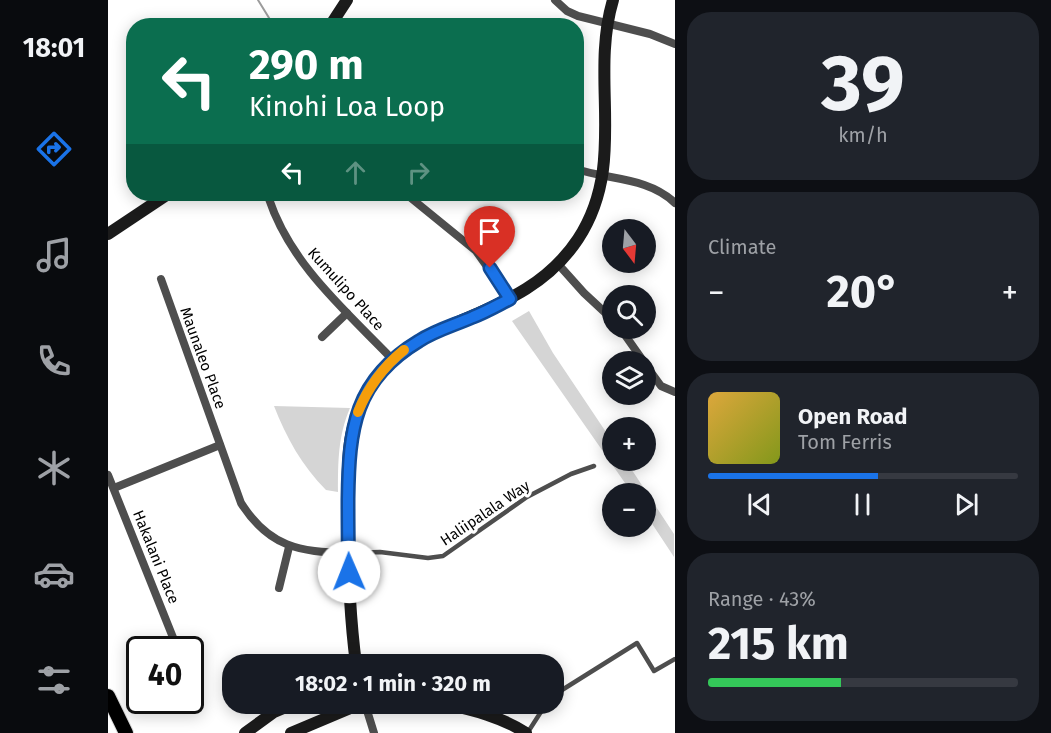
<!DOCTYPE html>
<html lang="en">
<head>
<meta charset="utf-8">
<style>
	body { margin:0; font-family:"Fira Sans",sans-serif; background:#20242c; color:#f1f3f6; height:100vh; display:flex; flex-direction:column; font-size:22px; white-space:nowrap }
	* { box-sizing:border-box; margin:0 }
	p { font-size:20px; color:#9ea1a6 }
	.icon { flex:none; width:33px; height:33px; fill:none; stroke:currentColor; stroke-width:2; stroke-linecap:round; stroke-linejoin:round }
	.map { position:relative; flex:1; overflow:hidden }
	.side { display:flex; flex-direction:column; gap:12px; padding:12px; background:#0d0f14; width:376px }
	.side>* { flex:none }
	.banner { position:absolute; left:18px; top:18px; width:458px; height:183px; border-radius:24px; box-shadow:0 3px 15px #0003; background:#0b6e4f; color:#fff; overflow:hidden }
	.needle { width:39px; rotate:164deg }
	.fabs { position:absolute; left:494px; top:219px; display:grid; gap:12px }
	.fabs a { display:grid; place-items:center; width:54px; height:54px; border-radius:50%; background:#171b24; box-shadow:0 3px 15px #0003; font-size:30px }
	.speed { position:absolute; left:18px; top:636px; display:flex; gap:12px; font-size:30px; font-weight:700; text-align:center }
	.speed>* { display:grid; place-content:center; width:78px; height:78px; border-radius:50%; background:#171b24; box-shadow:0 3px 15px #0003; line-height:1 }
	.speed .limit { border:3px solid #111; border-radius:9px; background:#fff; color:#111 }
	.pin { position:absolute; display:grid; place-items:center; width:51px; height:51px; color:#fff; margin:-62px -26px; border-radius:50% 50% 50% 0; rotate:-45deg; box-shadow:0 0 6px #0007 }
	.pin .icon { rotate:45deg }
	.me { position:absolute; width:66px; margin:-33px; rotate:359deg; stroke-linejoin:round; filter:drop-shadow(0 0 4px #0008) }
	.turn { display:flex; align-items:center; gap:21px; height:126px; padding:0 24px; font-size:27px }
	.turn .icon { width:78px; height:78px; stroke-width:2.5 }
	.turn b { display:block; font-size:42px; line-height:51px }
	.lanes { display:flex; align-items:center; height:57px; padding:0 24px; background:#0003; justify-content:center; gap:30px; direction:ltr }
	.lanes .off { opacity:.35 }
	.big { font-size:45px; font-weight:700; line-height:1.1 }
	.side .card { flex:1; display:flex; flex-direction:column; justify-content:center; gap:9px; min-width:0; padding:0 21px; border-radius:24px; background:#20242c }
	.side .dial { align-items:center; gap:0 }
	.dial b { font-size:78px; line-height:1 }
	.song { display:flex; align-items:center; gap:18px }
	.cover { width:72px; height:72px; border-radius:9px; background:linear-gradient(135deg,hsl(40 70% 55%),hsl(70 70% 35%)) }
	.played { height:6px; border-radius:3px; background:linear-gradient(90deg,#1a73e8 55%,#363941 55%) }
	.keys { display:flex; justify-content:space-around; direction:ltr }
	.heat { display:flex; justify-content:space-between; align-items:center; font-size:33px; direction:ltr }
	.charge { height:9px; border-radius:4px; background:linear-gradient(90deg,#34c759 43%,#363941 0) }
	.trip { position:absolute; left:114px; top:654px; width:342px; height:60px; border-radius:24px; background:#171b24; box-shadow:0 3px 15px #0003; font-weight:700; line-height:60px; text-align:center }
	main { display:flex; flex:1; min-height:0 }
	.menu { display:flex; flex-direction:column; width:108px; justify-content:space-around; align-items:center; background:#090b0e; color:#9ea1a6 }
	.menu .icon { width:42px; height:42px }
	.menu .selected { color:#1a73e8 }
	.menu b { font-size:27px; color:#f1f3f6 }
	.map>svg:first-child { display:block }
</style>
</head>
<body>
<main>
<nav class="menu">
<b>18:01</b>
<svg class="icon selected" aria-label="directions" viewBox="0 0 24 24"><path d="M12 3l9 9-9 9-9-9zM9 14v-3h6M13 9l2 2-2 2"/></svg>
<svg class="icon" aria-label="music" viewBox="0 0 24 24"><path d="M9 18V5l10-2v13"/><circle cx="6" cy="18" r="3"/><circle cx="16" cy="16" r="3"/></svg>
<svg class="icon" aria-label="phone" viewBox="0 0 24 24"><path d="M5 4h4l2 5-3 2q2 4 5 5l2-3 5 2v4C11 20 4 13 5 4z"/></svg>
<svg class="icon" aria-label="climate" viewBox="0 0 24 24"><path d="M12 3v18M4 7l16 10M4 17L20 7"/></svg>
<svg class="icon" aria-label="car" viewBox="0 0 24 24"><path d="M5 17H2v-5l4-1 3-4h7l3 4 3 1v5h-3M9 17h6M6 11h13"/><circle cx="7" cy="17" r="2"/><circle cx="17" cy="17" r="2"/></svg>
<svg class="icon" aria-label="filters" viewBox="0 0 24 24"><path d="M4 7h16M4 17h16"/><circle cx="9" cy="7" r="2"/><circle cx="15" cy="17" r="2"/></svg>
</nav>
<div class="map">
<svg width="567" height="733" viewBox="0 0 567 733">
	<rect width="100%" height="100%" fill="#fff"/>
	<g fill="#d5d5d5">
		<path d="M421 311 445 353 504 441V460L518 461 566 534V557L537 513V494L524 493 404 321Z"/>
		<path d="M166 406 242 408C230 436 230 462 230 492L218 490C194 466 178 437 166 406Z"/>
	</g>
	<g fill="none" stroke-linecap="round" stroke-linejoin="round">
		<path stroke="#9c9c9c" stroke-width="2" d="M150 0 166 26"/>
		<g stroke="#dbdbdb" stroke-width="16">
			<path id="primary" d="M0 696 18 733"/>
		</g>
		<g stroke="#4e4e4e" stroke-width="4.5">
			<path d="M243 553 272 552 320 558 335 556 419 497 463 474 486 466"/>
			<path d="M446 695 529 643 546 671 567 659"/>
			<path d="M420 732 438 704"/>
		</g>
		<g stroke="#4e4e4e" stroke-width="8">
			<path d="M447 0 459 11 470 16 542 34 567 44"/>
			<path d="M298 25V26"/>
			<path d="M468 169C501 180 540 177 567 203"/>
			<path d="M298 194 368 251 402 299"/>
			<path d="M161 199C183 265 238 311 285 360"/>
			<path d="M450 264 476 293 504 319"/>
			<path d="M53 279 133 503C161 547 191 552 240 553"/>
			<path d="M512 328 536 362"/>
			<path d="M214 337 239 313"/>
			<path d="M537 364 553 386 567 392"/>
			<path d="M0 475 70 650"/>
			<path d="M6 488 112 445"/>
			<path d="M171 588 181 547"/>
			<path d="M257 704 266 733"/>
		</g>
		<g stroke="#1b1b1b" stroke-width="12">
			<path d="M222 26 239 0"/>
			<path d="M0 234 60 194"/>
			<path d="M248 664C242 618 240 571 240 524 240 497 238 469 242 442 249 392 283 353 327 332 382 307 435 292 470 239 520 163 481 80 505 0"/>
			<path d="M337 704C365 710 394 717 418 733"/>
			<path d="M137 733 166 712 185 704"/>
			<path d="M183 733 240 709 249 704"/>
		</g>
		<use href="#primary" stroke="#000" stroke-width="14"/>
	</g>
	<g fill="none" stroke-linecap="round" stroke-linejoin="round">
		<g stroke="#114b97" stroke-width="15">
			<path id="route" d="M241 572C240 547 240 523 240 499 241 429 246 380 311 341 328 330 347 325 365 317 378 312 390 305 402 299L382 268"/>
		</g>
		<use href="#route" stroke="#1a73e8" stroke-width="10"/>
		<path stroke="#f59e0b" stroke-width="10" d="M250 412C260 387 275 367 296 350"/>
	</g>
	<g text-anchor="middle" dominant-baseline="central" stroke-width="6" stroke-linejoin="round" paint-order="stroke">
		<g font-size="15" fill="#000" stroke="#fff">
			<text transform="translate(238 289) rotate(48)">Kumulipo Place</text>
			<text transform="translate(95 358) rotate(70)">Maunaleo Place</text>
			<text transform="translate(377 513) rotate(-34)">Haliipalala Way</text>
			<text transform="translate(48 557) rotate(68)">Hakalani Place</text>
		</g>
	</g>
</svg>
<div class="fabs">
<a><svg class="needle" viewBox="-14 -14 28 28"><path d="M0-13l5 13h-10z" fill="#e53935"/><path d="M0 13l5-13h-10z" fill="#9ea1a6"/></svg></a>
<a><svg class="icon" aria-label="search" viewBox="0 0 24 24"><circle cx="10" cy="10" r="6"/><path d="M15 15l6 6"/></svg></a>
<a><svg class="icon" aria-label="layers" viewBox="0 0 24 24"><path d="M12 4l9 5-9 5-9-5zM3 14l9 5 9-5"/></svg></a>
<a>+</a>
<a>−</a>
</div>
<div class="speed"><div class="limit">40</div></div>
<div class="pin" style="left:382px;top:268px;background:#d93025"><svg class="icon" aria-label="arrive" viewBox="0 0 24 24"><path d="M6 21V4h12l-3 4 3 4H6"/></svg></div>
<svg class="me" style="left:241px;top:572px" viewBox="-20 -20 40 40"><circle r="19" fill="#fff"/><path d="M0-13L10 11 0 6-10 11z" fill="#1a73e8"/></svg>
<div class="trip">18:02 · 1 min · 320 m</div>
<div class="banner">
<div class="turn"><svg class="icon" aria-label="left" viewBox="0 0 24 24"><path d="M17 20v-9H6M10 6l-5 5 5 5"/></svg><div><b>290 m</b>Kinohi Loa Loop</div></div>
<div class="lanes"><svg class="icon" aria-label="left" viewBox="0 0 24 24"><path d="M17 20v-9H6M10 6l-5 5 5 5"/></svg><svg class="icon off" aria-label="ahead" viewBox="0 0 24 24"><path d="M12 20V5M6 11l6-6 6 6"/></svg><svg class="icon off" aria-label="right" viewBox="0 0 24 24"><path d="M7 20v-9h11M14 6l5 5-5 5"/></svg></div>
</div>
</div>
<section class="side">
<div class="card dial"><b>39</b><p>km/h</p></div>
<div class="card"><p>Climate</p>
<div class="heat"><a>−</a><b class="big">20°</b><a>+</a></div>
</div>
<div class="card">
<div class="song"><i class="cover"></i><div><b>Open Road</b><p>Tom Ferris</p></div></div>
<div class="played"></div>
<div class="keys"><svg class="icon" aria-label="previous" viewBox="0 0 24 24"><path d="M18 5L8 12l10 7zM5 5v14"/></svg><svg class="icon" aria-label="pause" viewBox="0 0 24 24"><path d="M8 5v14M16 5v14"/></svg><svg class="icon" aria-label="next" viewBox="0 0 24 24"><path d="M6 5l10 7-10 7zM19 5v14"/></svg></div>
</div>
<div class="card"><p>Range · 43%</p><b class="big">215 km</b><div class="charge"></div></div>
</section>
</main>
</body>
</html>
